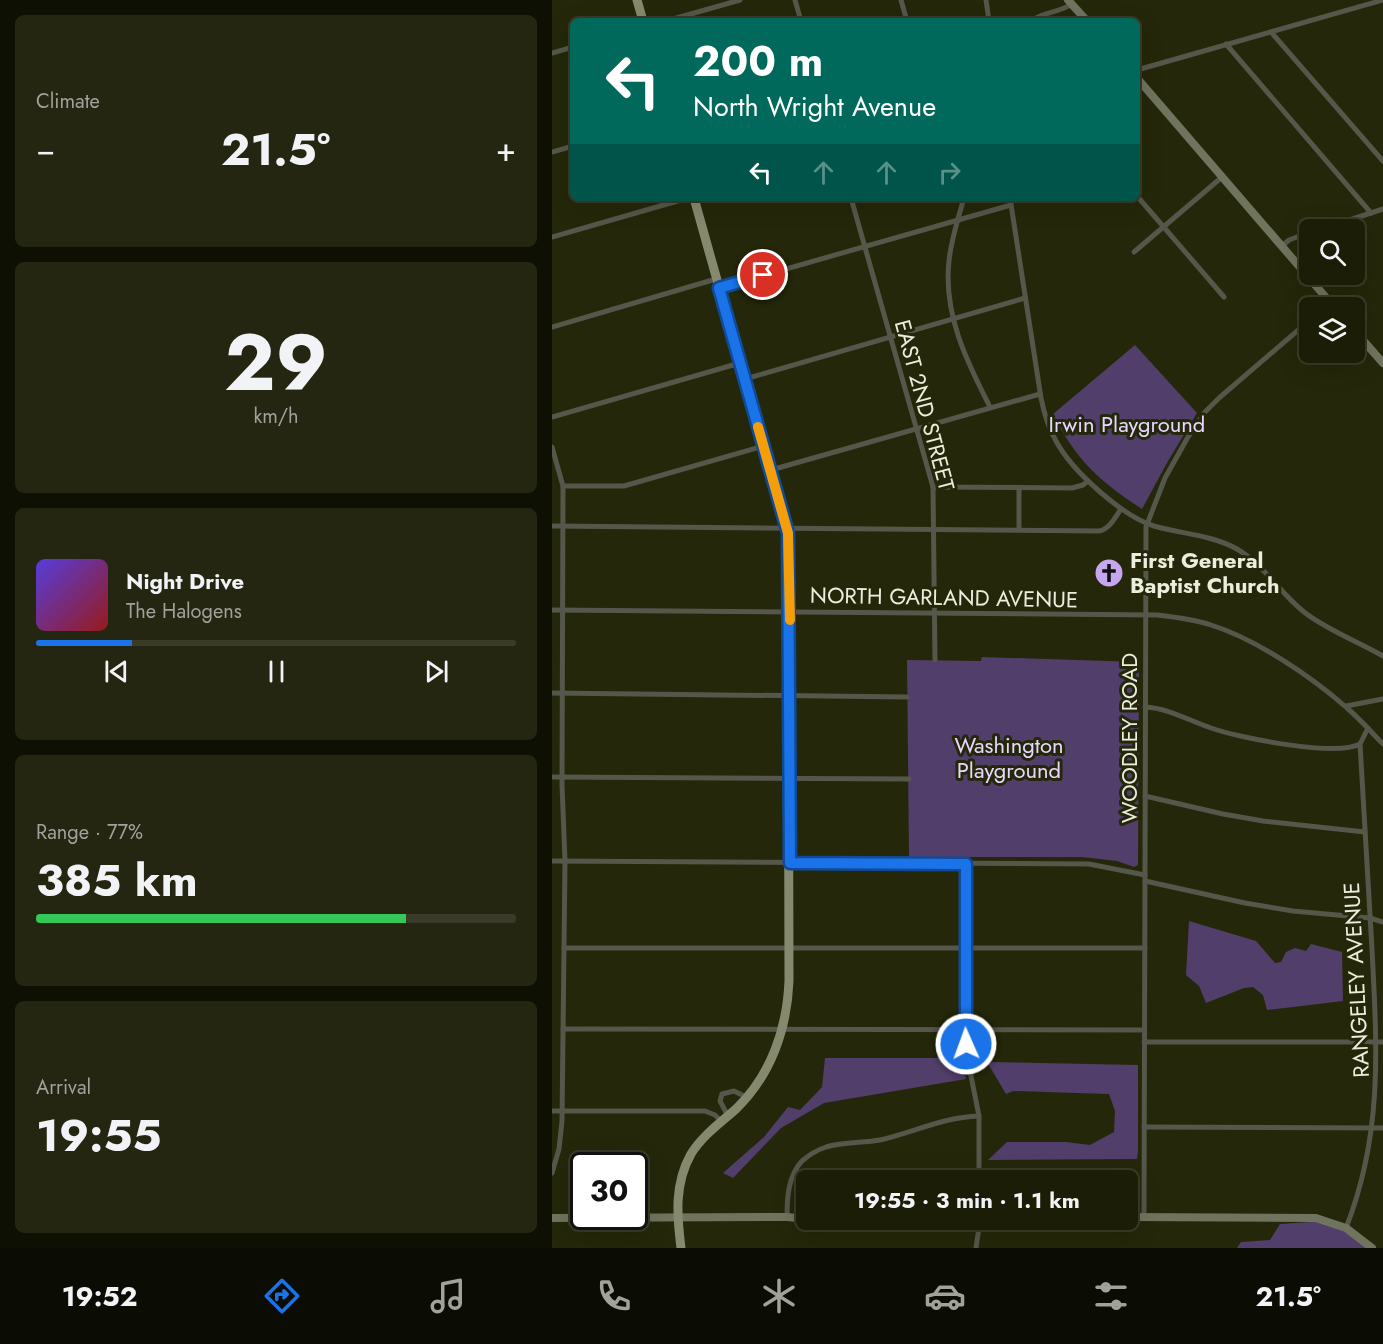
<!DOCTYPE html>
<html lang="en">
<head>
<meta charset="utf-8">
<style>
	body { margin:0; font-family:Jost,sans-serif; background:#242611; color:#f1f3f6; height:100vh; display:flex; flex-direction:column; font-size:22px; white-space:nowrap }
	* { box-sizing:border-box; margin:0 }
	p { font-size:20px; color:#a0a29b }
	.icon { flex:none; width:33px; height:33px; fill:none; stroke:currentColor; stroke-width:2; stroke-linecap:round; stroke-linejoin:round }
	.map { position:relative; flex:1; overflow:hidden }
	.details { display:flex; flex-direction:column; gap:15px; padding:15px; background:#0f1004; width:552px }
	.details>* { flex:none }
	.guide { position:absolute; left:18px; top:18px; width:570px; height:183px; border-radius:9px; box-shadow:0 6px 24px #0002,0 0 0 2px #393b28; background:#00695c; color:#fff; overflow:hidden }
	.fabs { position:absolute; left:747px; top:219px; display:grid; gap:12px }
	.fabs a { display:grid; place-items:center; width:66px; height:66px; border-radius:9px; background:#1b1d07; box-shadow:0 6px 24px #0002,0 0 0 2px #393b28; font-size:30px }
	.speed { position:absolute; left:18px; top:1152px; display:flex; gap:12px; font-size:30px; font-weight:700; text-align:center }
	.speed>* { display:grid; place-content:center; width:78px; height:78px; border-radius:50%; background:#1b1d07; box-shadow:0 6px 24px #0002,0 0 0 2px #393b28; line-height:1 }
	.speed .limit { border:3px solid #111; border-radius:9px; background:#fff; color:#111 }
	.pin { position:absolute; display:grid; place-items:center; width:51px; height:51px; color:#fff; margin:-26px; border:3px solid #fff; border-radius:50%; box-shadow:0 2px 6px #0007 }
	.me { position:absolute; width:66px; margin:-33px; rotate:358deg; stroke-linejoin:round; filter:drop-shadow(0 0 4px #0008) }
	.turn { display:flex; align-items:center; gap:21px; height:126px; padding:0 24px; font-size:27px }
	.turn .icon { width:78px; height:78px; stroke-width:2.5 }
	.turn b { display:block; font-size:42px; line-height:51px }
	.lanes { display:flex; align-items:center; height:57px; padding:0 24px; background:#0003; justify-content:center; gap:30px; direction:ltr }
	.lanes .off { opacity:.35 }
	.big { font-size:45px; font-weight:700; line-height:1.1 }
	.details .tile { flex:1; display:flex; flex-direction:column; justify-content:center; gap:9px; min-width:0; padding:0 21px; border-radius:9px; background:#242611 }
	.details .dial { align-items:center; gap:0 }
	.dial b { font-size:78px; line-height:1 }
	.song { display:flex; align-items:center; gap:18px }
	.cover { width:72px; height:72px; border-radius:9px; background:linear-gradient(135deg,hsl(250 70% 55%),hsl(0 70% 35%)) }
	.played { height:6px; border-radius:3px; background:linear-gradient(90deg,#1a73e8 20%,#393b28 20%) }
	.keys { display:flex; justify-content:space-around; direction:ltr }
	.heat { display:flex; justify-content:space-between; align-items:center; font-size:33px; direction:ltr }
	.charge { height:9px; border-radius:4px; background:linear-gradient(90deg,#34c759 77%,#393b28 0) }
	.trip { position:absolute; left:244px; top:1170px; width:342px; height:60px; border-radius:9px; background:#1b1d07; box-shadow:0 6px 24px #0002,0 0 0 2px #393b28; font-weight:700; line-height:60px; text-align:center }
	.tabs { display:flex; height:96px; justify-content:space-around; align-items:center; background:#0b0c03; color:#a0a29b }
	.tabs .icon { width:42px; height:42px }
	.tabs .on { color:#1a73e8 }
	.tabs b { font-size:27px; color:#f1f3f6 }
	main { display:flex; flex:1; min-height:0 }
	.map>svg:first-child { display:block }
</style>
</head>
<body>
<main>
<section class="details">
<div class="tile"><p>Climate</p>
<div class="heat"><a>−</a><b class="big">21.5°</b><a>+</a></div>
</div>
<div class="tile dial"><b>29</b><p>km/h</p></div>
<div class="tile">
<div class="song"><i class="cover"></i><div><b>Night Drive</b><p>The Halogens</p></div></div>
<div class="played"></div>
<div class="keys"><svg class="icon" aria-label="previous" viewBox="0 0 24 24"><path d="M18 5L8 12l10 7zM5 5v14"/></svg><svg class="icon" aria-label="pause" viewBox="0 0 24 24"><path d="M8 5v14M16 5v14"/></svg><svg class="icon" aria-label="next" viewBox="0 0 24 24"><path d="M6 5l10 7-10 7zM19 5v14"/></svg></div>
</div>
<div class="tile"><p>Range · 77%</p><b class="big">385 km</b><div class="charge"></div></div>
<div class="tile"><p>Arrival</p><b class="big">19:55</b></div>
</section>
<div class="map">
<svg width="831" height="1248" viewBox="0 0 831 1248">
	<rect width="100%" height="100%" fill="#242709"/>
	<g fill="#523e6a">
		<path d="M583 345 645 413 616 461 590 509C547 481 524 460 501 414Z"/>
		<path d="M430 657 587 662 586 865 582 867 565 861 530 857H357L355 660 429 661Z"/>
		<path d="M637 921 704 941 723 963 729 962 734 952 743 948 754 951 759 944 790 952 791 1001 715 1010 711 995 701 987 692 988 654 1003 647 986 634 975Z"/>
		<path d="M273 1058H409L414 1079 272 1103 229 1128 181 1178 171 1173 212 1137 236 1107 248 1110 270 1087Z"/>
		<path d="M435 1062 586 1065V1151L585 1159 436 1160 455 1142H514L538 1145 562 1132 563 1111 557 1094 461 1091 454 1094Z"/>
		<path d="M774 1221 804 1234 819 1248H685L689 1242 718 1240 728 1224Z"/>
	</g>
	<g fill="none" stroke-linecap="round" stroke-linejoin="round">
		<g stroke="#55574a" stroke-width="5">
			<path d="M243 0 249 21"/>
			<path d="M349 0 355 21"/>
			<path d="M434 0 437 21"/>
			<path d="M114 21 188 0"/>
			<path d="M479 21C489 12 507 13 520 4"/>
			<path d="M719 32 831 161"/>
			<path d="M674 44 819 213"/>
			<path d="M0 53 21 47"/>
			<path d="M585 70 831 0"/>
			<path d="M0 152 21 146"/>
			<path d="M585 196 672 297"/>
			<path d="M299 198 381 487 383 660"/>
			<path d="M412 198C406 219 399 240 397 261 391 314 415 362 438 407"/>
			<path d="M458 198 489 398C492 413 496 427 504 441 520 471 570 516 602 526 630 534 660 535 685 549 712 565 728 593 752 612 775 630 805 641 831 656"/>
			<path d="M767 230 831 209"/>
			<path d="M0 237 136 198"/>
			<path d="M730 246 737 240 758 232"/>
			<path d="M582 252 670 177"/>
			<path d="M167 288 459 205"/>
			<path d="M0 327 164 279"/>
			<path d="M193 379 473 298"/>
			<path d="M0 417 188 363"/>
			<path d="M0 447 11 486 10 785 13 861 10 1121 7 1149 0 1173"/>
			<path d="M219 470 488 394"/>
			<path d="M11 486H72L212 446"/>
			<path d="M381 487 520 488 531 485 536 481"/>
			<path d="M467 488V530"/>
			<path d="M0 526 547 531C558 529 563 517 569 509"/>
			<path d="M0 610 605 615C623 617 641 619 659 625 704 639 760 677 795 708 808 719 819 732 831 744"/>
			<path d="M0 693 355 697"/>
			<path d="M794 706 831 699"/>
			<path d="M593 707C616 708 638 721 659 728 687 738 784 757 808 744"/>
			<path d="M0 777 357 779"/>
			<path d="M593 796 671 814 711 821 813 832"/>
			<path d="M0 861 537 864 593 875"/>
			<path d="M414 864 413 1029 418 1071 427 1116V1180"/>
			<path d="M593 881 693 903 741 911 818 918 831 922"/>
			<path d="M12 948H593"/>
			<path d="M11 1029 592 1030"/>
			<path d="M592 1042H831"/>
			<path d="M0 1111H153L163 1115 170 1122"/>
			<path d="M176 1116 168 1101 170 1094 182 1091 194 1097"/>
			<path d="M592 1127 831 1128"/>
			<path d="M235 1217C235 1198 236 1176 250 1161 257 1155 265 1150 274 1147 291 1142 311 1143 328 1140 362 1132 392 1117 427 1116"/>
			<path d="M592 1217 594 527 613 478 636 437 653 412 667 398 758 320"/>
			<path d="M794 1228C831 1134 825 1048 820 949 816 881 812 812 808 744L816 728"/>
			<path d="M424 1248 428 1220"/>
		</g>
		<g stroke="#70745e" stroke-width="8">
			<path d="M516 0 535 21"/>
			<path d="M585 78 783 308"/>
			<path d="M802 330 831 363"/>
			<path d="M576 1217 764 1218 794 1228 820 1248"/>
			<path d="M0 1218 235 1217 255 1219"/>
		</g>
		<g stroke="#85896e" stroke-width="9">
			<path d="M85 0 91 21"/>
			<path d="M129 1248C125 1216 122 1184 139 1154 150 1136 168 1123 184 1109 219 1075 235 1029 237 981L236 533 142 198"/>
		</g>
	</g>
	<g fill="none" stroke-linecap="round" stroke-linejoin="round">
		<g stroke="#114b97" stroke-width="15">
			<path id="route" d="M211 275 167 288 236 533 238 863 414 864V1044"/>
		</g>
		<use href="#route" stroke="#1a73e8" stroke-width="10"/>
		<path stroke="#f59e0b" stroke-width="10" d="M206 427 236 533 238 620"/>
	</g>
	<defs>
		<g id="church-disc" transform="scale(1.5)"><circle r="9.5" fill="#c7a6f0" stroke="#242709"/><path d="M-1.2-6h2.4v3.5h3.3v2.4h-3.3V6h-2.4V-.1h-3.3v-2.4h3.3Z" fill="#111"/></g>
	</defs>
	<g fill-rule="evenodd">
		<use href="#church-disc" x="557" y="573"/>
	</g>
	<g text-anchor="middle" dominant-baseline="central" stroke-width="6" stroke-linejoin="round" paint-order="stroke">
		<g font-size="22" fill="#ebeedc" stroke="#242709">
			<text transform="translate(373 405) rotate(75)">EAST 2ND STREET</text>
			<text transform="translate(392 597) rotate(1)">NORTH GARLAND AVENUE</text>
			<text transform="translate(577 738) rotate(-90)">WOODLEY ROAD</text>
			<text transform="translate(804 980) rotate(-93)">RANGELEY AVENUE</text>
		</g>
		<g font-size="22" fill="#e7d7fe" stroke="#242709">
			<text x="575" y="424">Irwin Playground</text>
			<text x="457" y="745">Washington<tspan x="457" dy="25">Playground</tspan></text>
		</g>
		<g font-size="22" font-weight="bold" fill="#ebeedc" stroke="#242709" text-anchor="start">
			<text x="578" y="560">First General<tspan x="578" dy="25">Baptist Church</tspan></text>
		</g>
	</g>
</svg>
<div class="fabs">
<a><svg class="icon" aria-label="search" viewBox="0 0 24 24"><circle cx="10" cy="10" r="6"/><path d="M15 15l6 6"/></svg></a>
<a><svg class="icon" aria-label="layers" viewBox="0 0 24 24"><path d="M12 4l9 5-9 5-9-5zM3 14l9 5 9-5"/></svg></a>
</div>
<div class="speed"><div class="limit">30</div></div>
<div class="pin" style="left:211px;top:275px;background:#d93025"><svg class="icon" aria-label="arrive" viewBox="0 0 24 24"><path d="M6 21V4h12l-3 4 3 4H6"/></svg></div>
<svg class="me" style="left:414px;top:1044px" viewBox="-20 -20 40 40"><circle r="17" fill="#1a73e8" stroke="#fff" stroke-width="3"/><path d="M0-11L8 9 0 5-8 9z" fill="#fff"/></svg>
<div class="trip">19:55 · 3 min · 1.1 km</div>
<div class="guide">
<div class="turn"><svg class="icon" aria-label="left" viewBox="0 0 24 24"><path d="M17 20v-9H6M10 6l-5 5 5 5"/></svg><div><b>200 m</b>North Wright Avenue</div></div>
<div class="lanes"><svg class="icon" aria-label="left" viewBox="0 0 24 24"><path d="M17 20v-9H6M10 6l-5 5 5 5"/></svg><svg class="icon off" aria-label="ahead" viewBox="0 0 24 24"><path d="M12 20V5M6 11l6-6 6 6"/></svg><svg class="icon off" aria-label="ahead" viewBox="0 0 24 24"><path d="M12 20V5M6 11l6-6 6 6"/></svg><svg class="icon off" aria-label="right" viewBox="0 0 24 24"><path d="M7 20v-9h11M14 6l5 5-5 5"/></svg></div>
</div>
</div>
</main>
<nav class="tabs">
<b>19:52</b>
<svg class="icon on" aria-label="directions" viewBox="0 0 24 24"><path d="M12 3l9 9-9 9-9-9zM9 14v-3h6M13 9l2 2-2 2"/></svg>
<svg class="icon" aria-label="music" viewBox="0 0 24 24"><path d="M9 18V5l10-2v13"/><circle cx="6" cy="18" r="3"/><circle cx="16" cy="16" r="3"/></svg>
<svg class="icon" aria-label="phone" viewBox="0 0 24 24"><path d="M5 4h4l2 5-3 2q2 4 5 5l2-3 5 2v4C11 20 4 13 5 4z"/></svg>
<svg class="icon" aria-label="climate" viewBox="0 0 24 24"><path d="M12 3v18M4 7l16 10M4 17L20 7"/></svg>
<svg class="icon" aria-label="car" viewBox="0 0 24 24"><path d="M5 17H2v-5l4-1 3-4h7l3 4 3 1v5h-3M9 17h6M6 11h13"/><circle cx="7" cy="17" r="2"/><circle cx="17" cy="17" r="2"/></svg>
<svg class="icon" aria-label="filters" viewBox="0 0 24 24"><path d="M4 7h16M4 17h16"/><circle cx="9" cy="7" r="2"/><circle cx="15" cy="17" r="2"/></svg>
<b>21.5°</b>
</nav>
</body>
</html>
